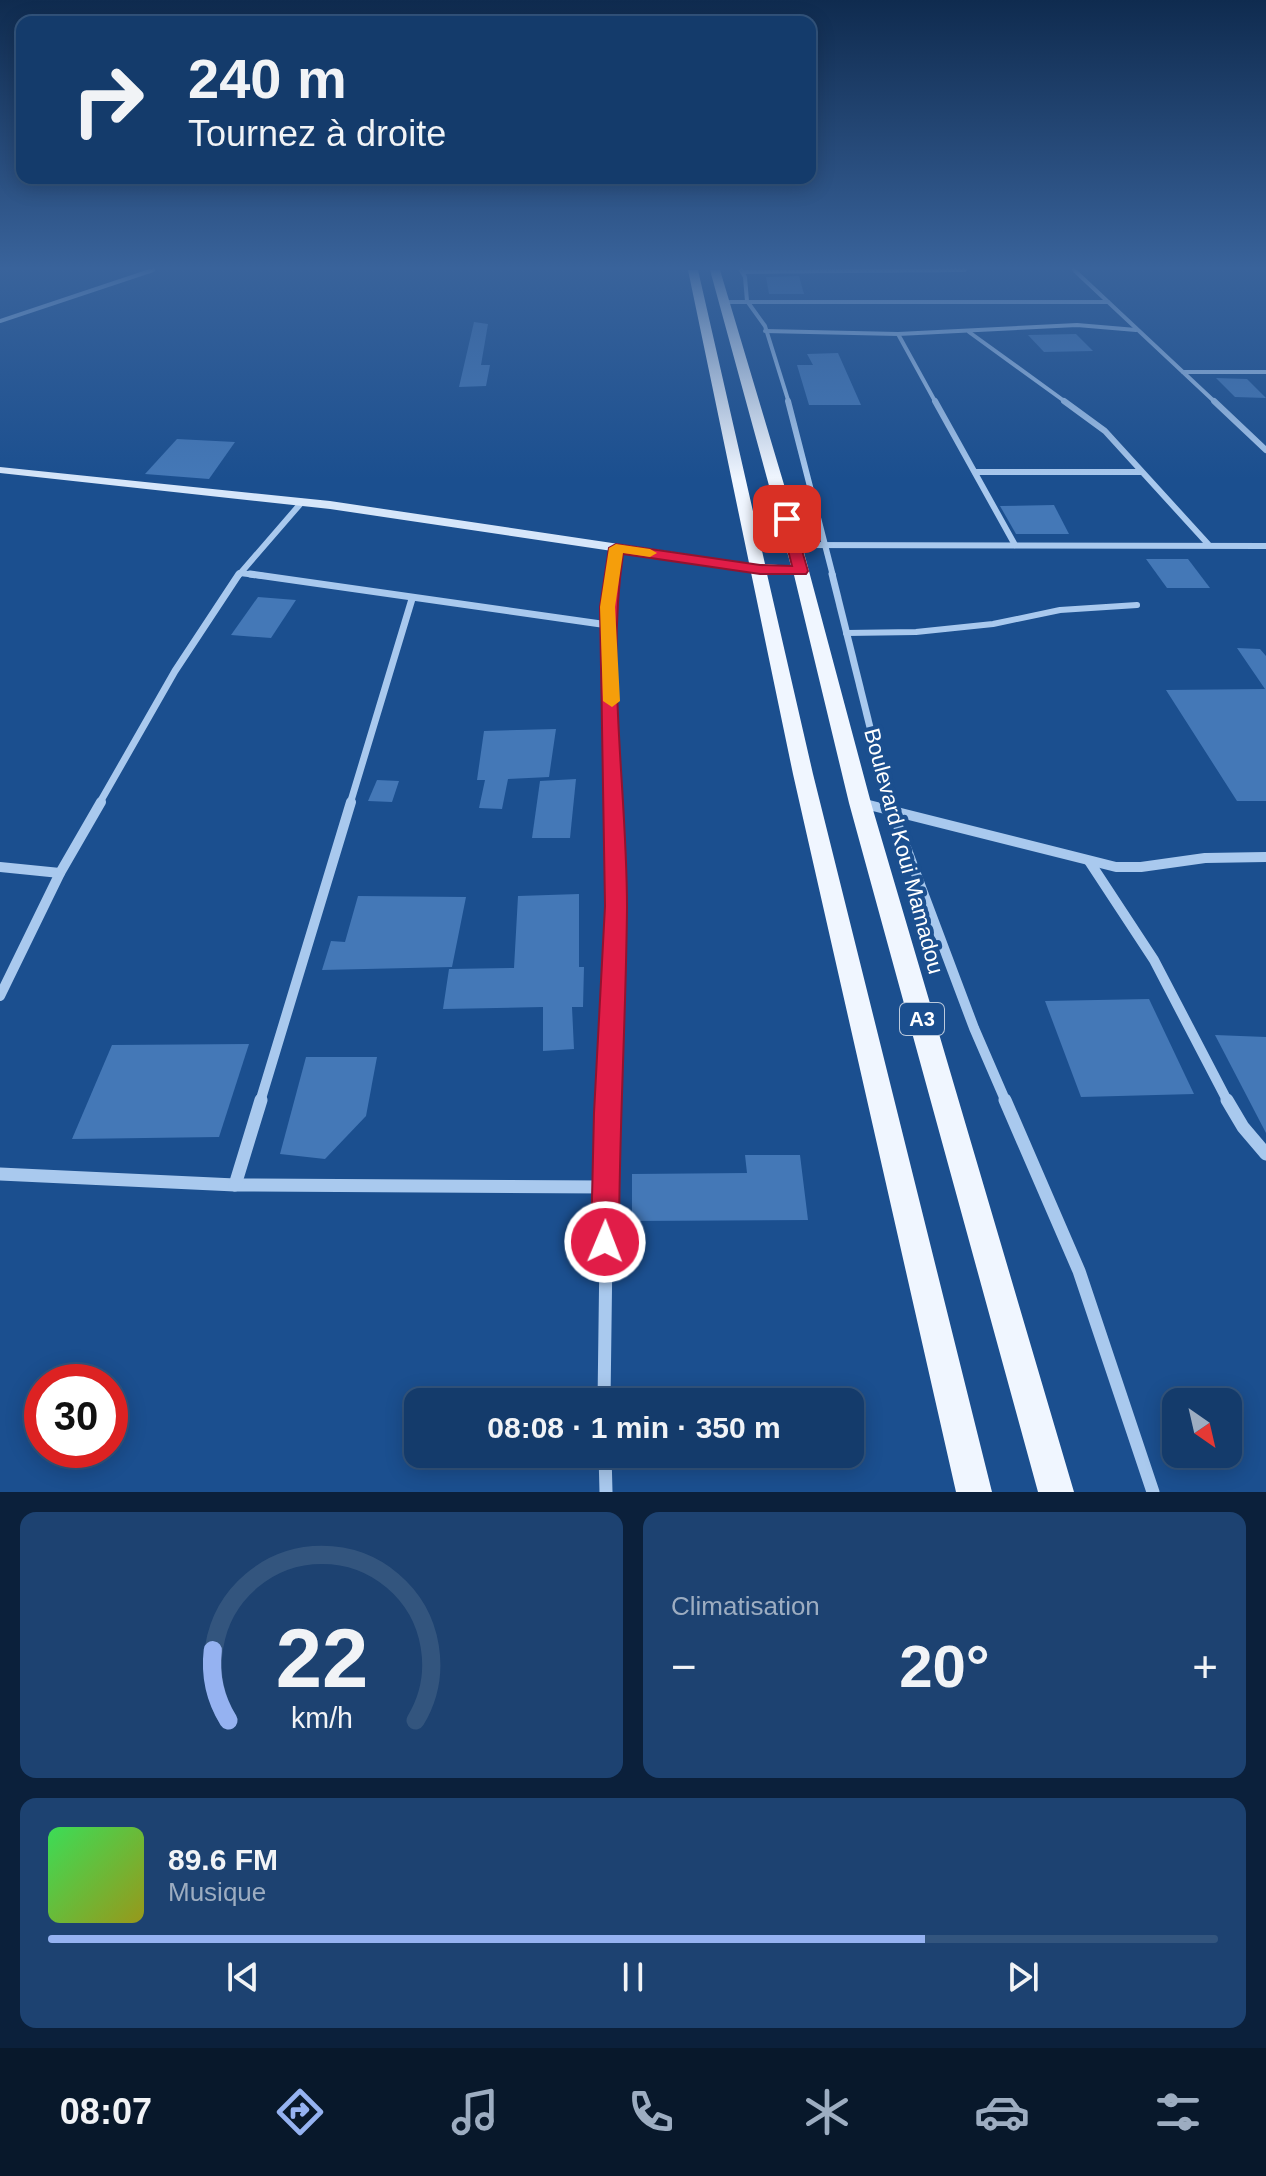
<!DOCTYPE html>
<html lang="fr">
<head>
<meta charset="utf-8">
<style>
	body { margin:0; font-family:Helvetica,sans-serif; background:#1d4271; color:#f1f3f6; height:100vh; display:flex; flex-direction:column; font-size:30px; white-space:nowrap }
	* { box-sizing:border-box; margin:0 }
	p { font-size:26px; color:#9dadc1 }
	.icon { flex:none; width:44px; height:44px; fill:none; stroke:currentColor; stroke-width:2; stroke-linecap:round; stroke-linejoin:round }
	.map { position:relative; height:1492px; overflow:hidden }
	.panel { display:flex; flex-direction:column; gap:20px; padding:20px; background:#0b203b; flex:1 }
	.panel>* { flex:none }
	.guide { position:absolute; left:16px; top:16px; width:800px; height:168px; border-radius:16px; box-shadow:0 4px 20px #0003,0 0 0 2px #33557e; background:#143b6b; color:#f1f3f6; overflow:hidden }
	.needle { width:52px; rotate:146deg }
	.buttons { position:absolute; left:1162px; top:1388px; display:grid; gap:16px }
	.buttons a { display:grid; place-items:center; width:80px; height:80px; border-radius:16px; background:#143b6b; box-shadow:0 4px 20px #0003,0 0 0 2px #33557e; font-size:40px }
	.speed { position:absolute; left:24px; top:1364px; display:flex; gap:16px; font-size:40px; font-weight:700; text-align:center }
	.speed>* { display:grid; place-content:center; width:104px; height:104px; border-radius:50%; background:#143b6b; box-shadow:0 4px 20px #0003,0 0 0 2px #33557e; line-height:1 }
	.speed .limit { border:12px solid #d22; background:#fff; color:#111 }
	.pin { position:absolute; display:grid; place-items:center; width:68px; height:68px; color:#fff; margin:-34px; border-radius:16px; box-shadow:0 4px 12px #0006 }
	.me { position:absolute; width:88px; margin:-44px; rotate:1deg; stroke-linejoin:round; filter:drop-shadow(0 0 6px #0008) }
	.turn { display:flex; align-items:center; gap:28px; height:168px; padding:0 40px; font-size:36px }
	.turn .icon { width:104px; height:104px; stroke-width:2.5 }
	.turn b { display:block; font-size:56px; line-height:68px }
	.big { font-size:60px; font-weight:700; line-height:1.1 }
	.panel .widget { flex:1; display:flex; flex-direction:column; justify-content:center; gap:12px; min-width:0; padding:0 28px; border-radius:16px; background:#1d4271 }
	.panel .dial { align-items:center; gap:0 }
	.dial svg { height:208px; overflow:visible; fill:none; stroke:#33557e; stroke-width:7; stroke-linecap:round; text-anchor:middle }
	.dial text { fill:#f1f3f6; stroke:none }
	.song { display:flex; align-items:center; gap:24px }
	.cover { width:96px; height:96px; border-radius:12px; background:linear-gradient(135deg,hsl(130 70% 55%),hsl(60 70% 35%)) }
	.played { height:8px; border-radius:4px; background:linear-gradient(90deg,#95b2f1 75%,#33557e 75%) }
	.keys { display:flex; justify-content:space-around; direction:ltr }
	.heat { display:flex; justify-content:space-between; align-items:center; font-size:44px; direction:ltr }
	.panel .tiles { flex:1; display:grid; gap:20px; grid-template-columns:1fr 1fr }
	.widget:last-child { grid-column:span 2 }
	.trip { position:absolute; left:404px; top:1388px; width:460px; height:80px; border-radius:16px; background:#143b6b; box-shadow:0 4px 20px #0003,0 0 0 2px #33557e; font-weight:700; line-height:80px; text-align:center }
	.tab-bar { display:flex; height:128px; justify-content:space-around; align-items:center; background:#08182b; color:#9dadc1 }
	.tab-bar .icon { width:56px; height:56px }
	.tab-bar .active { color:#95b2f1 }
	.tab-bar b { font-size:36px; color:#f1f3f6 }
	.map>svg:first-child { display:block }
</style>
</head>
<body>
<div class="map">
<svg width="1266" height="1492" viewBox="0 0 1266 1492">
	<rect width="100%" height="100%" fill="#1b4f8f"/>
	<g fill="#4478b7">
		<path d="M799 276 804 294H769L766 277Z"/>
		<path d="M474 322 488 324 481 365H490L486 386 459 387Z"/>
		<path d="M1076 334 1093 351 1044 352 1028 335Z"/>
		<path d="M838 353 861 405H809L797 365H813L807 354Z"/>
		<path d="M1216 378 1247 379 1266 398 1235 397Z"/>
		<path d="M177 439 235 442 209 479 145 474Z"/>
		<path d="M1054 505 1069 534H1016L1000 506Z"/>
		<path d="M1146 559H1188L1210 588H1167Z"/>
		<path d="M258 597 296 600 271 638 231 635Z"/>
		<path d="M1237 648 1260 649 1266 656V801H1237L1166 690 1265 689Z"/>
		<path d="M556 729 549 777 508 779 502 809 479 808 485 780H477L484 731Z"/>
		<path d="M576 779 570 838H532L540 781Z"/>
		<path d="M377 780 399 781 392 802 368 801Z"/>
		<path d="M579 894V967H584L583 1007H572L574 1049 543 1051V1007L443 1009 449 969 514 968 518 896Z"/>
		<path d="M358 896 466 897 452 967 322 970 331 941 345 942Z"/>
		<path d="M1149 999 1194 1094 1081 1097 1045 1001Z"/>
		<path d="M1215 1035 1266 1037V1133Z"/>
		<path d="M249 1044 219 1137 72 1139 112 1045Z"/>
		<path d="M306 1057H377L366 1116 325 1159 280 1154Z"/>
		<path d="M745 1155H800L808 1220 632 1221V1174L747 1173Z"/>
	</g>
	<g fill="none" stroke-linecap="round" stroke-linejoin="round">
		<path stroke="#a9c9ee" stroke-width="6" d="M846 633 916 632 993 624 1060 610 1137 605"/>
		<g stroke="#a9c9ee" stroke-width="4">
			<path d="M741 270 745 277 747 301 765 326 789 403"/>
			<path d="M1074 270 1216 403"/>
			<path d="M742 272 965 270"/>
			<path d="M723 302H1108"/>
			<path d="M0 321 153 270"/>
			<path d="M765 331 898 334 1077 325 1136 330"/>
			<path d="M969 332 1067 403"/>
			<path d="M898 334 936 403"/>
			<path d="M1183 372H1266"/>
		</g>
		<g stroke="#a9c9ee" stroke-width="6">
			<path d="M788 401 833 576"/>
			<path d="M935 401 1015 545"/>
			<path d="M1064 401 1105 431 1208 544"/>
			<path d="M1214 401 1266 450"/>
			<path d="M975 472H1141"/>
			<path d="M795 545 1266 546"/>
			<path d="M240 573 264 576"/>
			<path d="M238 576 302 502"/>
			<path d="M612 576 616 548"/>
		</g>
		<g stroke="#a9c9ee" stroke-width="7">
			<path d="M250 574 608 625"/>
			<path d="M612 574 607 607 613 804"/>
			<path d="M832 574 889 804"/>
			<path d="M861 803 864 804"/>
			<path d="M99 804 175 671 239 574"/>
			<path d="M350 804 412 599"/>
		</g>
		<g stroke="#a9c9ee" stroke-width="10">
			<path d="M889 802 974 1028 1006 1102"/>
			<path d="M861 803 1116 867H1141L1205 858 1266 857"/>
			<path d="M1089 861 1154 960 1228 1102"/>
			<path d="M0 867 60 873"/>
			<path d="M0 996 60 873 101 802"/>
			<path d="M260 1102 351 802"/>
			<path d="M607 1102 616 906 613 802"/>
		</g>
		<g stroke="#a9c9ee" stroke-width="13">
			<path d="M1005 1100 1079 1271 1153 1492"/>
			<path d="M1227 1100 1243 1127 1266 1154"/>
			<path d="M0 1174 235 1185 606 1187"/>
			<path d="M235 1185 261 1100"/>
			<path d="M604 1402 608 1100"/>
			<path d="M605 1454 606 1492"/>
		</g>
		<path fill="#d6e6fa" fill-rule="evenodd" d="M0 467 330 501 760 565 766 569 760 573 330 509 0 473Z"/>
		<path fill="#f0f6ff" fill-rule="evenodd" d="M688 270H698L765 564 791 566 710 270H720L802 545 871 803 1074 1492H1038L849 803 794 575 767 574 813 774 992 1492H956L793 774Z"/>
	</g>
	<linearGradient id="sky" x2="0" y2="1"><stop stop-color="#0f2b4f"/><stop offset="0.56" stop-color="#39639b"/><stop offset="1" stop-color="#39639b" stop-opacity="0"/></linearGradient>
	<rect width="1266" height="479" fill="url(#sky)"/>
	<path fill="#e11d48" stroke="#92132f" stroke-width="2" d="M787 515 793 519 808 571 806 574H760L623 554C606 670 627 789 627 907 626 1019 619 1130 619 1242L615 1252 605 1256 595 1252 591 1242 594 1113 605 906 600 607 609 548 616 544 760 565 792 566 780 519Z"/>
	<path fill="#f59e0b" d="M616 544 650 549 657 553 650 557 623 553 615 607 620 701 612 707 603 701 600 607 609 548Z"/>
	<g text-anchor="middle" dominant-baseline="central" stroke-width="8" stroke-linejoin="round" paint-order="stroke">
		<rect fill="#1b4f8f" stroke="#bbcadd" stroke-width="2" x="900" y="1003" width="44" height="32" rx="6"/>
		<g font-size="20" font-weight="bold" fill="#fff">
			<text x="922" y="1019">A3</text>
		</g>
		<g font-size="22" fill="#fff" stroke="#1b4f8f">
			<text transform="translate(904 851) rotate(75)">Boulevard Koui Mamadou</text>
		</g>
	</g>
</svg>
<div class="buttons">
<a><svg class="needle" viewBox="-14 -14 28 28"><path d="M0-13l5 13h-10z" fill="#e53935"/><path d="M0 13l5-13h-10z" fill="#9dadc1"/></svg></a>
</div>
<div class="speed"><div class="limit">30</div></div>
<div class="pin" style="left:787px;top:519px;background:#d93025"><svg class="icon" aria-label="arrive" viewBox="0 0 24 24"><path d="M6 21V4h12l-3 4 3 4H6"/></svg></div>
<svg class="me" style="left:605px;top:1242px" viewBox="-20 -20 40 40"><circle r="17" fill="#e11d48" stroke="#fff" stroke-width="3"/><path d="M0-11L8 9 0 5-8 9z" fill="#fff"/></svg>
<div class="trip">08:08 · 1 min · 350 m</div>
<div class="guide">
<div class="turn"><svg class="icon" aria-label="right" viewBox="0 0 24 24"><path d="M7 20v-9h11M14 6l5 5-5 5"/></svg><div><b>240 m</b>Tournez à droite</div></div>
</div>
</div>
<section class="panel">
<div class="tiles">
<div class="widget dial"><svg viewBox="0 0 100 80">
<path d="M14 69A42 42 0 1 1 86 69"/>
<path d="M14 69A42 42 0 0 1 8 42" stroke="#95b2f1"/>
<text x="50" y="56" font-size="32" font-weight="700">22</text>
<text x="50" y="72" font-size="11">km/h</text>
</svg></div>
<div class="widget"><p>Climatisation</p>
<div class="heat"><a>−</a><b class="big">20°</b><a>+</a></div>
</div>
<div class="widget">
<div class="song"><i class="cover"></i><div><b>89.6 FM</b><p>Musique</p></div></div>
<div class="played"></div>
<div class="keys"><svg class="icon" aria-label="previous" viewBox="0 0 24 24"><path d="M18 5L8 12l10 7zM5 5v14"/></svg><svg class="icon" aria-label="pause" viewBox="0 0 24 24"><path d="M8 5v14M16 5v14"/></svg><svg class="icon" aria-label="next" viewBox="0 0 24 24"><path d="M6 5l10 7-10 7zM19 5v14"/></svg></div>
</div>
</div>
</section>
<nav class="tab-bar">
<b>08:07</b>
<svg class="icon active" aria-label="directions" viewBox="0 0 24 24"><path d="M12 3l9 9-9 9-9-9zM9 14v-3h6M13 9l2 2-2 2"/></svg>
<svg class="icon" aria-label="music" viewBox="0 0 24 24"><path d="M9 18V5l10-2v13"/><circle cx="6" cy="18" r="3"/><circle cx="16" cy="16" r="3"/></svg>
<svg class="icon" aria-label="phone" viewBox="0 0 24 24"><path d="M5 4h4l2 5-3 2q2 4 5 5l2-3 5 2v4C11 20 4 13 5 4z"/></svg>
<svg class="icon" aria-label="climate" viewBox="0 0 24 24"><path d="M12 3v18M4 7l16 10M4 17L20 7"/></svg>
<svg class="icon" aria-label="car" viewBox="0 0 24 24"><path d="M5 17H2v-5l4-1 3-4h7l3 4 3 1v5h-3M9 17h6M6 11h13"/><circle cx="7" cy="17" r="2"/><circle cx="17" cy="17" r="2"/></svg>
<svg class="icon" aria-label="filters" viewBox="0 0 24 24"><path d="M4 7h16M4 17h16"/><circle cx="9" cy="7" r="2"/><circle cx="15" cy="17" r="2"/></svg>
</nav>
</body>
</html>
